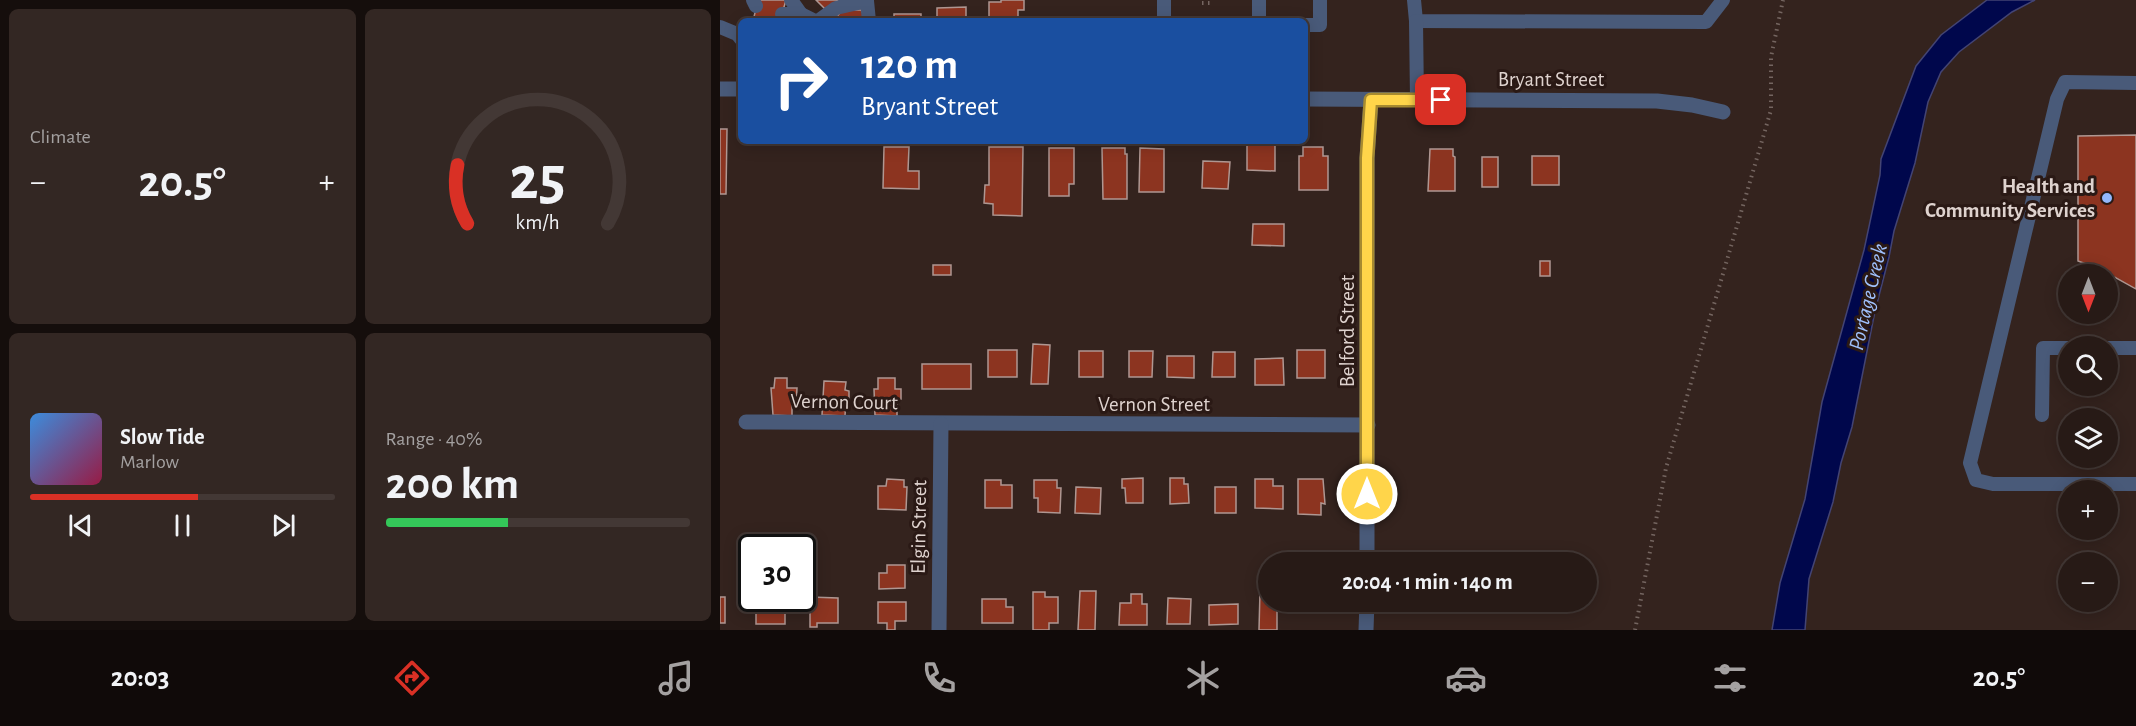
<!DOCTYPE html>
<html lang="en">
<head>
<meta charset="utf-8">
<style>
	body { margin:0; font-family:"Alegreya Sans",sans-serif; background:#332723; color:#f1f3f6; height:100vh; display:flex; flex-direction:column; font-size:22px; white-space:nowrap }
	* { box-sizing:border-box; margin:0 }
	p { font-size:20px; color:#a4a1a1 }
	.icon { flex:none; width:33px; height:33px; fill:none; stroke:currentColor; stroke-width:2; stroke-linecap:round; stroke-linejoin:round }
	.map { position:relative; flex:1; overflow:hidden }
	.side { display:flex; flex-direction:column; gap:9px; padding:9px; background:#150e0c; width:720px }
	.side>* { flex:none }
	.hud { position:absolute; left:18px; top:18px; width:570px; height:126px; border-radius:9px; box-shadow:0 3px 15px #0003,0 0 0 2px #433835; background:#1a4fa0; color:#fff; overflow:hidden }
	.needle { width:39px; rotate:180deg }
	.fabs { position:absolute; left:1338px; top:264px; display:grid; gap:12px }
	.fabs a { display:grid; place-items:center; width:60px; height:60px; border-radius:50%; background:#271a16; box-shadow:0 3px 15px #0003,0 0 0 2px #433835; font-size:30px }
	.speed { position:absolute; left:18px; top:534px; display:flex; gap:12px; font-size:30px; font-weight:700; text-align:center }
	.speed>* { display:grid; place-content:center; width:78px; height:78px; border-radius:50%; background:#271a16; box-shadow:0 3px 15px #0003,0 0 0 2px #433835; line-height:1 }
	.speed .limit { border:3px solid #111; border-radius:9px; background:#fff; color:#111 }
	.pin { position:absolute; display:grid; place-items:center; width:51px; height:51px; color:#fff; margin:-26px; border-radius:12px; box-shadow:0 3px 9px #0006 }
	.me { position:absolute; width:66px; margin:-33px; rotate:0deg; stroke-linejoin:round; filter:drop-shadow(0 0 4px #0008) }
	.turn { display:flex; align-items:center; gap:21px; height:126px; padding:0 24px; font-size:27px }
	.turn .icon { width:78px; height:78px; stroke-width:2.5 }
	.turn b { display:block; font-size:42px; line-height:51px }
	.big { font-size:45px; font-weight:600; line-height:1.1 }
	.side .widget { flex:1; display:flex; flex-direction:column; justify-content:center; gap:9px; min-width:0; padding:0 21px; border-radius:9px; background:#332723 }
	.side .dial { align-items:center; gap:0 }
	.dial svg { height:156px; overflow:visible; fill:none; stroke:#433835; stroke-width:7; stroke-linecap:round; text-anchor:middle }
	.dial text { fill:#f1f3f6; stroke:none }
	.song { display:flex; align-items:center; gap:18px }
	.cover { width:72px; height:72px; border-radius:9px; background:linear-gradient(135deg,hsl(210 70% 55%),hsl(340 70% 35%)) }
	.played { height:6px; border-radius:3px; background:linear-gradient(90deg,#d93025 55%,#433835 55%) }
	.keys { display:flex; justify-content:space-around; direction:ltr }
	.heat { display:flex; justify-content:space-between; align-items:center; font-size:33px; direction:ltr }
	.charge { height:9px; border-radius:4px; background:linear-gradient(90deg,#34c759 40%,#433835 0) }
	.side .tiles { flex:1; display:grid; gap:9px; grid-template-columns:repeat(2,1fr) }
	.trip { position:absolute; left:538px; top:552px; width:339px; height:60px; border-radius:30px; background:#271a16; box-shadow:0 3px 15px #0003,0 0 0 2px #433835; font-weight:600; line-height:60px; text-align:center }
	.tab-bar { display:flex; height:96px; justify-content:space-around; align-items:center; background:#100a09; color:#a4a1a1 }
	.tab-bar .icon { width:42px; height:42px }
	.tab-bar .on { color:#d93025 }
	.tab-bar b { font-size:27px; color:#f1f3f6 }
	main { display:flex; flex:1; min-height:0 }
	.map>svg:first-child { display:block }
</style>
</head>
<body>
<main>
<section class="side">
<div class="tiles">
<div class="widget"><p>Climate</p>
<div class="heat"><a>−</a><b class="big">20.5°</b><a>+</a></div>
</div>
<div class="widget dial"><svg viewBox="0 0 100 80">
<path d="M14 69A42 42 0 1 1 86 69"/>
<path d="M14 69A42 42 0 0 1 9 39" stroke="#d93025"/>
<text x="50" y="56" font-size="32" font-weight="700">25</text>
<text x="50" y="72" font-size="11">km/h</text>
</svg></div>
<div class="widget">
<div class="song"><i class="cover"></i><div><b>Slow Tide</b><p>Marlow</p></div></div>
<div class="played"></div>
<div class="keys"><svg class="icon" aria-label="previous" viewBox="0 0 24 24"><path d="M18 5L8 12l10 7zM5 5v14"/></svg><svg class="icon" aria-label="pause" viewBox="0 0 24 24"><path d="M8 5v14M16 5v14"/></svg><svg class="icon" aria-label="next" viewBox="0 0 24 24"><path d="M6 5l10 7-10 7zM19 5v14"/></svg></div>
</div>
<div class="widget"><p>Range · 40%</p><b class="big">200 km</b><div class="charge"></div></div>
</div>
</section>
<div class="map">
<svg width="1416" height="630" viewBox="0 0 1416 630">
	<rect width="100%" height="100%" fill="#34231e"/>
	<path fill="#00074c" stroke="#434473" stroke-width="1.5" d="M1267 0H1315L1292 12 1239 52 1221 72 1208 102 1195 163 1174 231 1169 257 1155 311 1132 427 1121 463 1113 502 1089 579 1085 630H1052L1060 583 1085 499 1102 402 1144 250 1160 175 1161 159 1196 66 1221 35Z"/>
	<g fill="#8c3420" stroke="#af9792" stroke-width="1.5">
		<path d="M38 0H66L60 21H33Z"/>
		<path d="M96 0H118L107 11Z"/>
		<path d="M281 0H304V10H298V21H269V2H281Z"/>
		<path d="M246 7V21H217V8Z"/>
		<path d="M123 10H141L144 15V21H118V15Z"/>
		<rect x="174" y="14" width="27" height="7"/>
		<path d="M0 129H7L6 194H0Z"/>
		<path d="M1416 135V289L1380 269 1358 261V136Z"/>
		<path d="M527 142 555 143V171L527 170Z"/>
		<path d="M164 147H189L188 171H199V189L163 188Z"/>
		<path d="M269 147H303L302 216 273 215V204L264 203 265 185H269Z"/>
		<path d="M583 147H603V156H608V190H579V156H583Z"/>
		<path d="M329 148H354V184H349V196H329Z"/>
		<path d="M382 148H405V154H407V199H383Z"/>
		<path d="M420 148 444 149V192H419Z"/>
		<path d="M710 149H733V156L735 157V191H708Z"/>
		<rect x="812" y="156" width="27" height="29"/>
		<rect x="762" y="157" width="16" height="30"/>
		<path d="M483 161 510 162 508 189 482 188Z"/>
		<path d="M533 224H564V246L532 245Z"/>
		<rect x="820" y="261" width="10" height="15"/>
		<rect x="213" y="265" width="18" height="10"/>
		<path d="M313 344 330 345 328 384H311Z"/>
		<rect x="268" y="350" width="29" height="27"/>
		<rect x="577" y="350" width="28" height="28"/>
		<rect x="359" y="351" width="24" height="26"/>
		<path d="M409 351H433L432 377H409Z"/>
		<path d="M493 352H515V377H492Z"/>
		<path d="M447 356H474V378L447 377Z"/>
		<path d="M563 358 564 385H535V359Z"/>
		<rect x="202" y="364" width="49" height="25"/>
		<path d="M55 378H67V388H77L76 405H72V416L53 415 51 388H54Z"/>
		<path d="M158 378H175V389H181V399H177V416L155 415 154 389H158Z"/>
		<path d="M104 381 126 382 125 390 129 391V400L126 399 125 416 102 415Z"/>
		<path d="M423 478V503H406L405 488H402V479Z"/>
		<path d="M450 478H464V484H468L469 503 450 504Z"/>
		<path d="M167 479 184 480V487H187L186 510 158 509V486H166Z"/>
		<path d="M535 479H553V486H563V509L535 508Z"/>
		<path d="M578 479H603L605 504 601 503V515L578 514Z"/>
		<path d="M265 480H281V485H292V508H265Z"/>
		<path d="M314 480H337V488H341L340 513 318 512V498H314Z"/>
		<path d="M356 487 381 488 380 514 355 513Z"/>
		<rect x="495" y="487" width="21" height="26"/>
		<path d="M167 565H185V588L159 589V573H167Z"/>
		<path d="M360 591H376L375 630H358Z"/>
		<path d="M540 591 549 592V602H557V630H539Z"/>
		<path d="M313 592H325V597H338V623H329V630H313Z"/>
		<path d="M411 594H422V604H427V625H399L400 603H411Z"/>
		<rect x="0" y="597" width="5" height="26"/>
		<path d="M90 597 118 598V623H97V627H90Z"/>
		<rect x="36" y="598" width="29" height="26"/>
		<path d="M448 598 471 599 470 624H447Z"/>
		<path d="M262 599H286V607H293V623H262Z"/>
		<path d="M158 602H186V621H175V630H167V623H158Z"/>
		<path d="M518 604V624L489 625V605Z"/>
	</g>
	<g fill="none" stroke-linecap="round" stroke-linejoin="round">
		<g stroke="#746560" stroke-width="4" stroke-dasharray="1.5 4.5" stroke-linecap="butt">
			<path d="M482 3H492"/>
			<path d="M915 630 946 468 1051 110V57L1063 0"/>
		</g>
		<g stroke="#495a79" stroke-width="14">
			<path d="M33 0 36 6"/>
			<path d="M71 0 81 14"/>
			<path d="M539 0V21"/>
			<path d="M694 0 696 21 986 22 1003 0"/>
			<path d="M62 14H81L95 21"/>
			<path d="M98 21 116 8 147 1 149 21"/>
			<path d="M444 21V0"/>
			<path d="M696 21 697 100"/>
			<path d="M585 25H600V0"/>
			<path d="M0 27 17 34 21 39"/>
			<path d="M1416 83 1345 82 1337 99 1250 463 1256 480 1273 484H1416"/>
			<path d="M1388 348H1416"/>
			<path d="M1322 415 1323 348H1348"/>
		</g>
		<g stroke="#495a79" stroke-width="15">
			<path d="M0 89H21"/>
			<path d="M585 99 937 101 972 105 1003 112"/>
			<path d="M26 422 648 425"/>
			<path d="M647 562V158L651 100"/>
			<path d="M219 630 221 424"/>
			<path d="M646 630 647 602"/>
		</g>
	</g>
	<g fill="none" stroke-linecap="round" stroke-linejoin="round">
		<g stroke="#a68a30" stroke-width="15">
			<path id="route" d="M647 494V158L651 100H721"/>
		</g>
		<use href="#route" stroke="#ffd54a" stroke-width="10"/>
	</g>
	<circle fill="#92b7fd" stroke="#2a1915" stroke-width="2" cx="1387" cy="198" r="6"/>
	<g text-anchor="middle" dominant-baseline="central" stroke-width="6" stroke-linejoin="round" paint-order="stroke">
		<g font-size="21" fill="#ded2ce" stroke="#2a1915">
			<text x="831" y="79">Bryant Street</text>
			<text transform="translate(627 331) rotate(-90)">Belford Street</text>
			<text transform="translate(124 402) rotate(1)">Vernon Court</text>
			<text x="434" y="404">Vernon Street</text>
			<text transform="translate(199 527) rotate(-89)">Elgin Street</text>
		</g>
		<g font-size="21" font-weight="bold" fill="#ded2ce" stroke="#2a1915" text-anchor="end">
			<text x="1375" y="186">Health and<tspan x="1375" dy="24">Community Services</tspan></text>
		</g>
		<g font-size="22" font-style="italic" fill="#a0c1fd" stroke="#2a1915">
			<text transform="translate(1148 297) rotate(-77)">Portage Creek</text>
		</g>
	</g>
</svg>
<div class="fabs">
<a><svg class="needle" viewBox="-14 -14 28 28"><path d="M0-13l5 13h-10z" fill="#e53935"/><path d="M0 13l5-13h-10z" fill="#a4a1a1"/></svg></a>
<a><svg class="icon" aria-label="search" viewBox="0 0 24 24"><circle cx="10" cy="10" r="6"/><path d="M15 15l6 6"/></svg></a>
<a><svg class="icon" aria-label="layers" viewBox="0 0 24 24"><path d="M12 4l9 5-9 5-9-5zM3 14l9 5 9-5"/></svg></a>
<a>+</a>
<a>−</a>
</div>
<div class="speed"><div class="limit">30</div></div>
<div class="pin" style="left:721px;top:100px;background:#d93025"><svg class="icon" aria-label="arrive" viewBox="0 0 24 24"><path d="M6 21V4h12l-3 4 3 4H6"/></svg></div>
<svg class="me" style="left:647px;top:494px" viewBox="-20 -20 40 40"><circle r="17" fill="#ffd54a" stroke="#fff" stroke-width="3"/><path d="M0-11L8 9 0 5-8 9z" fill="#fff"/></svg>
<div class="trip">20:04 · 1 min · 140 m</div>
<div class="hud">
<div class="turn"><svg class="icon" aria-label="right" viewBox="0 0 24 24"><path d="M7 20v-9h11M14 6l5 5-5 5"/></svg><div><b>120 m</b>Bryant Street</div></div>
</div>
</div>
</main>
<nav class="tab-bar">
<b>20:03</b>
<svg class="icon on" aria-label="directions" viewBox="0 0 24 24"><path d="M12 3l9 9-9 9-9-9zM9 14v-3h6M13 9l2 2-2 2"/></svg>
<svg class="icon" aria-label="music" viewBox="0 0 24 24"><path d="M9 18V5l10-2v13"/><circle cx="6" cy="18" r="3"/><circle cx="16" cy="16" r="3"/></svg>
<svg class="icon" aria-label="phone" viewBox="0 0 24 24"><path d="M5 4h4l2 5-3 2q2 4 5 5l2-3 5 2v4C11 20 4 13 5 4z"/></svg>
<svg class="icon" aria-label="climate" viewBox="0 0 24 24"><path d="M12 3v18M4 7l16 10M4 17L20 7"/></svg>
<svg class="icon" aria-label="car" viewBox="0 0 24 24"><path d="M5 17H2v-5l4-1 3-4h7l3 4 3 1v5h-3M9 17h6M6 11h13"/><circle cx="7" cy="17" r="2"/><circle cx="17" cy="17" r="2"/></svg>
<svg class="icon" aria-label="filters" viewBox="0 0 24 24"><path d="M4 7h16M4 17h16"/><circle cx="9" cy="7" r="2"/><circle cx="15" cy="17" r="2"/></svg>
<b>20.5°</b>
</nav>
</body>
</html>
